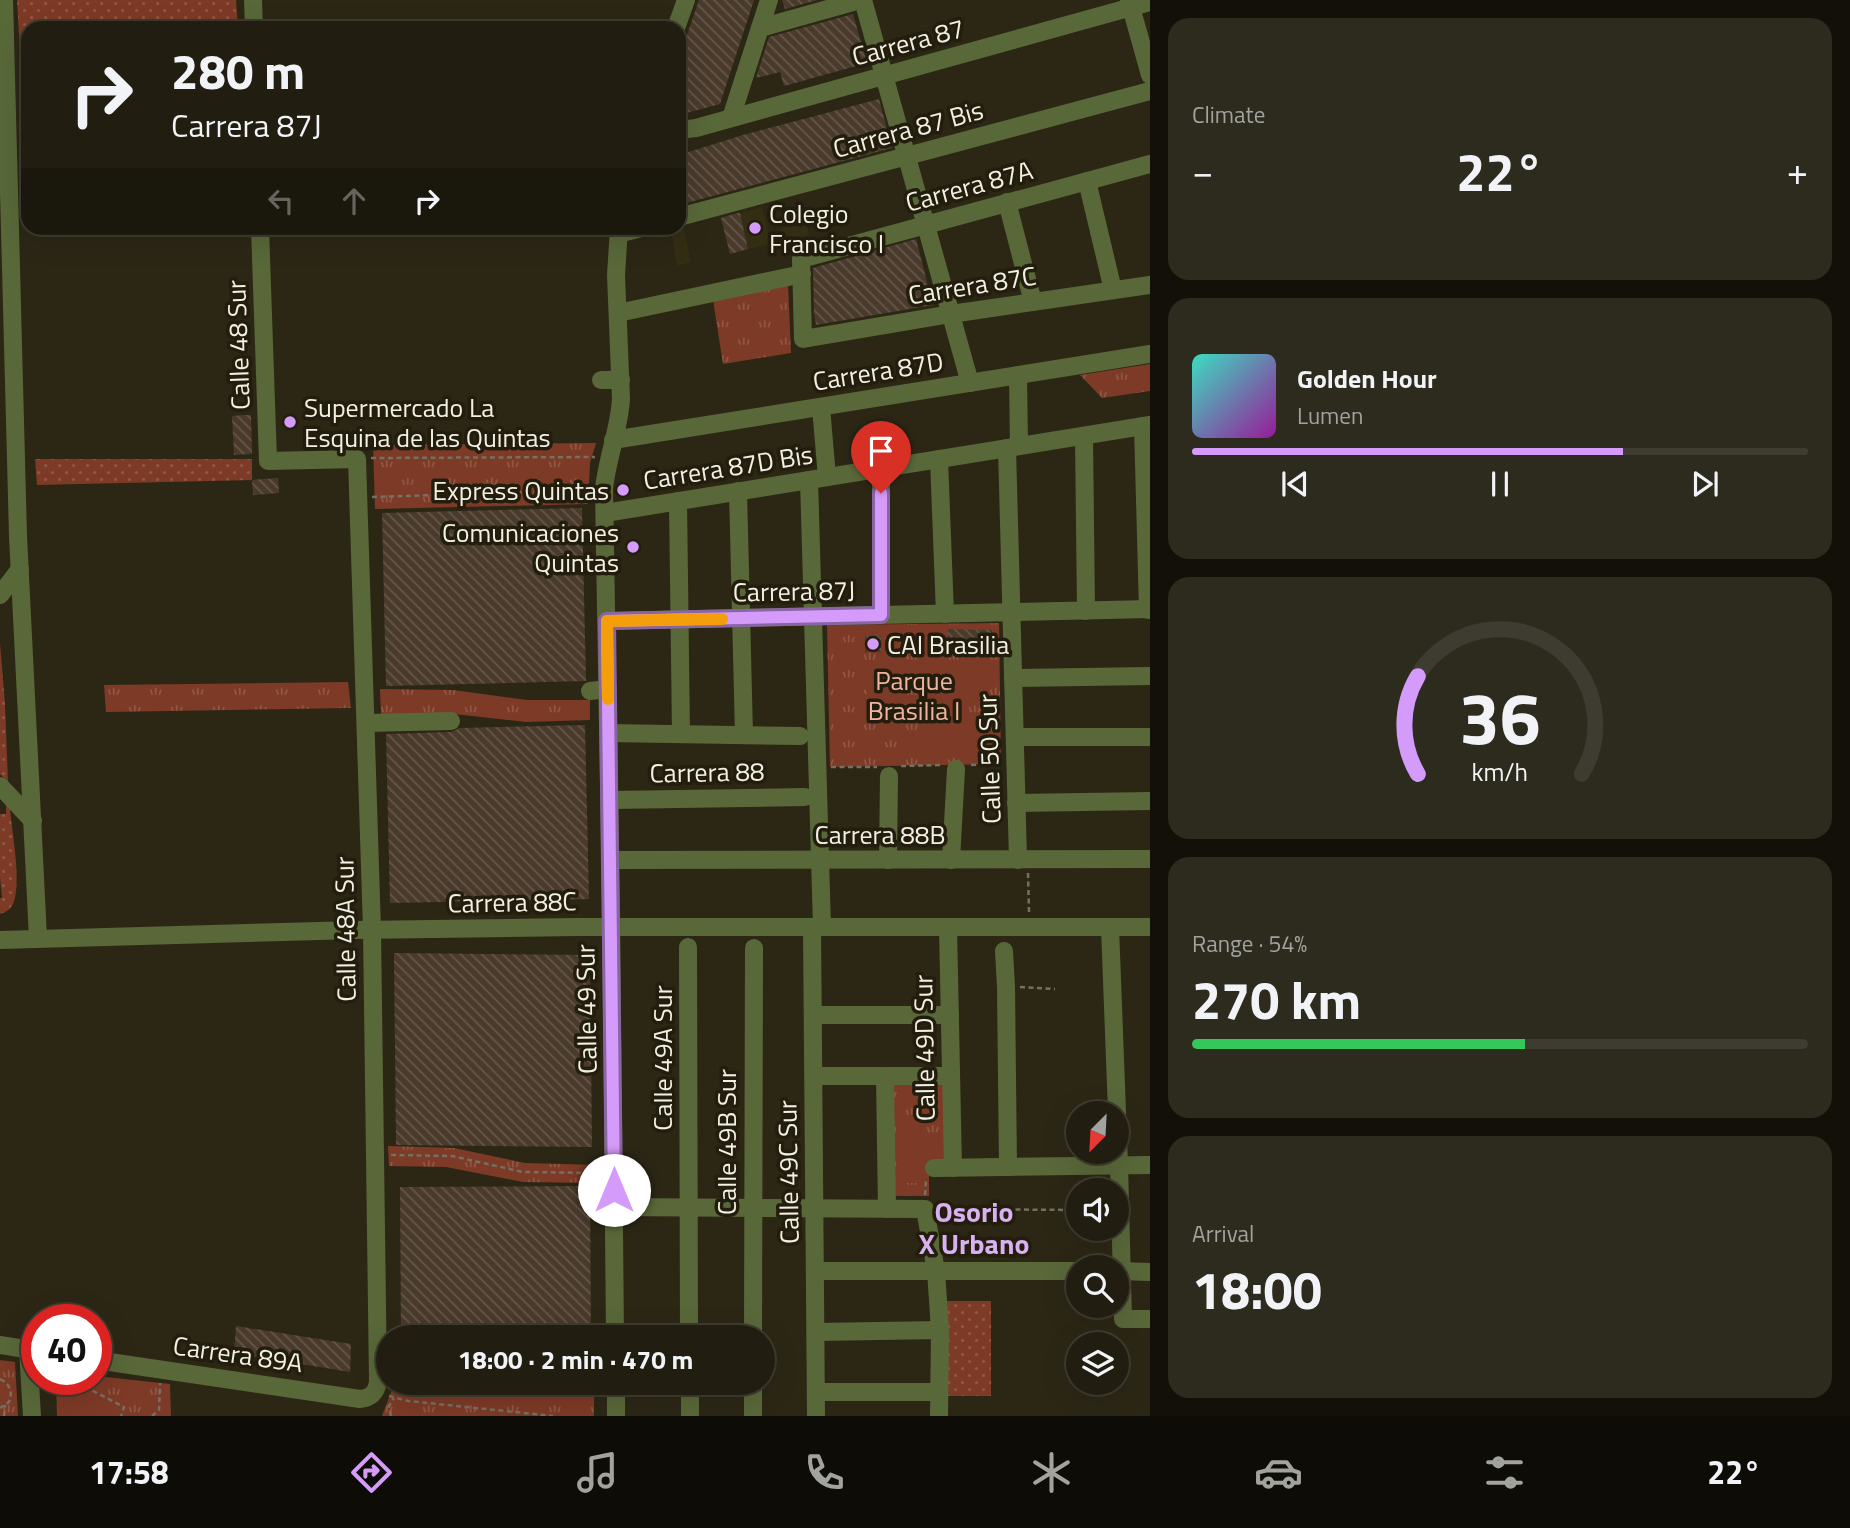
<!DOCTYPE html>
<html lang="en">
<head>
<meta charset="utf-8">
<style>
	body { margin:0; font-family:"Titillium Web",sans-serif; background:#2d2a1e; color:#f1f3f6; height:100vh; display:flex; flex-direction:column; font-size:26px; white-space:nowrap }
	* { box-sizing:border-box; margin:0 }
	p { font-size:23px; color:#a2a29f }
	.icon { flex:none; width:38px; height:38px; fill:none; stroke:currentColor; stroke-width:2; stroke-linecap:round; stroke-linejoin:round }
	.map { position:relative; flex:1; overflow:hidden }
	.sheet { display:flex; flex-direction:column; gap:18px; padding:18px; background:#121009; width:700px }
	.sheet>* { flex:none }
	.guide { position:absolute; left:21px; top:21px; width:665px; height:214px; border-radius:21px; box-shadow:0 7px 28px #0002,0 0 0 2px #3e3b30; background:#211d10; color:#f1f3f6; overflow:hidden }
	.needle { width:46px; rotate:204deg }
	.tools { position:absolute; left:1066px; top:1101px; display:grid; gap:14px }
	.tools a { display:grid; place-items:center; width:63px; height:63px; border-radius:50%; background:#211d10; box-shadow:0 7px 28px #0002,0 0 0 2px #3e3b30; font-size:35px }
	.speed { position:absolute; left:21px; top:1304px; display:flex; gap:14px; font-size:35px; font-weight:700; text-align:center }
	.speed>* { display:grid; place-content:center; width:91px; height:91px; border-radius:50%; background:#211d10; box-shadow:0 7px 28px #0002,0 0 0 2px #3e3b30; line-height:1 }
	.speed .limit { border:10px solid #d22; background:#fff; color:#111 }
	.pin { position:absolute; display:grid; place-items:center; width:60px; height:60px; color:#fff; margin:-72px -30px; border-radius:50% 50% 50% 0; rotate:-45deg; box-shadow:0 0 7px #0007 }
	.pin .icon { rotate:45deg }
	.me { position:absolute; width:77px; margin:-38px; rotate:0deg; stroke-linejoin:round; filter:drop-shadow(0 0 5px #0008) }
	.turn { display:flex; align-items:center; gap:24px; height:147px; padding:0 35px; font-size:32px }
	.turn .icon { width:91px; height:91px; stroke-width:2.5 }
	.turn b { display:block; font-size:49px; line-height:60px }
	.lanes { display:flex; align-items:center; height:66px; padding:0 35px; background:#0003; justify-content:center; gap:35px; direction:ltr }
	.lanes .off { opacity:.35 }
	.big { font-size:52px; font-weight:700; line-height:1.1 }
	.sheet .tile { flex:1; display:flex; flex-direction:column; justify-content:center; gap:10px; min-width:0; padding:0 24px; border-radius:21px; background:#2d2a1e }
	.sheet .dial { align-items:center; gap:0 }
	.dial svg { height:182px; overflow:visible; fill:none; stroke:#3e3b30; stroke-width:7; stroke-linecap:round; text-anchor:middle }
	.dial text { fill:#f1f3f6; stroke:none }
	.song { display:flex; align-items:center; gap:21px }
	.cover { width:84px; height:84px; border-radius:10px; background:linear-gradient(135deg,hsl(170 70% 55%),hsl(300 70% 35%)) }
	.played { height:7px; border-radius:4px; background:linear-gradient(90deg,#d59bfb 70%,#3e3b30 70%) }
	.keys { display:flex; justify-content:space-around; direction:ltr }
	.heat { display:flex; justify-content:space-between; align-items:center; font-size:38px; direction:ltr }
	.charge { height:10px; border-radius:5px; background:linear-gradient(90deg,#34c759 54%,#3e3b30 0) }
	.trip { position:absolute; left:376px; top:1325px; width:399px; height:70px; border-radius:35px; background:#211d10; box-shadow:0 7px 28px #0002,0 0 0 2px #3e3b30; font-weight:700; line-height:70px; text-align:center }
	.tabs { display:flex; height:112px; justify-content:space-around; align-items:center; background:#0d0c06; color:#a2a29f }
	.tabs .icon { width:49px; height:49px }
	.tabs .selected { color:#d59bfb }
	.tabs b { font-size:32px; color:#f1f3f6 }
	main { display:flex; flex:1; min-height:0 }
	.map>svg:first-child { display:block }
</style>
</head>
<body>
<main>
<div class="map">
<svg width="1150" height="1416" viewBox="0 0 1150 1416">
	<defs>
		<pattern id="grass-dots" width="8" height="8" patternUnits="userSpaceOnUse" patternTransform="scale(1.75)"><rect width="8" height="8" fill="#7d3a26"/><path d="M2 2h.1M6 6h.1" fill="none" stroke="#905745" stroke-width="1.8" stroke-linecap="round"/></pattern>
		<pattern id="park-tufts" width="24" height="20" patternUnits="userSpaceOnUse" patternTransform="scale(1.75)"><rect width="24" height="20" fill="#7d3a26"/><path d="M3 7l-1-3M5 7V3M7 7l1-3M15 17l-1-3M17 17v-4M19 17l1-3" fill="none" stroke="#905745"/></pattern>
		<pattern id="building-back-hatch" width="6" height="6" patternUnits="userSpaceOnUse" patternTransform="scale(1.75)"><rect width="6" height="6" fill="#493a2c"/><path d="M-1 5l2 2M0 0l6 6M5-1l2 2" fill="none" stroke="#64574a"/></pattern>
	</defs>
	<rect width="100%" height="100%" fill="#2c2715"/>
	<g fill="#332d14">
		<path d="M762 207 771 244 748 249 740 213Z"/>
		<path d="M806 223 813 249 786 255 780 229Z"/>
		<path d="M684 229 691 262 677 266 671 232Z"/>
	</g>
	<g fill="url(#grass-dots)">
		<path d="M17 0H236L238 28H28V102H23Z"/>
		<path d="M35 459H252V480L37 485Z"/>
		<path d="M0 643 5 704 8 783 0 774Z"/>
		<path d="M6 802 10 809C12 832 22 884 13 904 10 910 6 912 0 914V898H2L0 878V814H6Z"/>
		<path d="M945 1301H991V1396H946Z"/>
	</g>
	<g fill="url(#park-tufts)">
		<path d="M788 284 791 353 723 364 713 300Z"/>
		<path d="M1150 364V391L1102 398 1080 375Z"/>
		<path d="M596 443 590 463 588 504 375 509 373 445Z"/>
		<path d="M999 623 1001 764 830 767 827 625Z"/>
		<path d="M348 682 351 708 106 712 104 685Z"/>
		<path d="M380 689 453 690 527 700H590V720L527 722 454 714H381Z"/>
		<path d="M890 1082H944L945 1161H929V1196H891Z"/>
		<path d="M388 1146 454 1148 525 1163 597 1165 596 1183 523 1182 446 1167 389 1166Z"/>
		<path d="M0 1360 15 1362 18 1416H0Z"/>
		<path d="M96 1376 170 1384 171 1416H57L56 1379H96Z"/>
		<path d="M594 1387V1416H382L392 1390Z"/>
	</g>
	<g fill="#7d3a26">
		<path d="M882 661 905 672 885 716 861 705Z"/>
		<path d="M990 666V705H919V667Z"/>
		<path d="M991 716V751L922 752 921 717Z"/>
		<path d="M896 1117H923V1183H897Z"/>
		<path d="M90 1395 120 1408 116 1416H80Z"/>
	</g>
	<g fill="url(#building-back-hatch)">
		<path d="M699 0H754L720 104 679 115V58Z"/>
		<path d="M782 0H818L785 9Z"/>
		<path d="M853 14 867 63 784 86 780 72 756 78 769 37Z"/>
		<path d="M879 99 892 148 679 205V155L743 135Z"/>
		<path d="M737 213H740L748 249 730 254 721 218Z"/>
		<path d="M916 239 933 305 816 325 814 313 813 268Z"/>
		<path d="M242 415H251L252 454 234 455 232 416Z"/>
		<path d="M278 478 279 493 253 495 252 480Z"/>
		<path d="M582 508 586 681 386 686 382 513Z"/>
		<path d="M948 629 992 630 991 654 948 653Z"/>
		<rect x="865" y="636" width="16" height="16"/>
		<path d="M585 725 589 899 390 903 386 734 451 732 460 728Z"/>
		<path d="M394 953 590 955 592 1147 396 1145Z"/>
		<path d="M590 1186 591 1337H401L400 1187Z"/>
		<path d="M236 1326 351 1344 350 1372 234 1353Z"/>
	</g>
	<g fill="none" stroke-linecap="round" stroke-linejoin="round">
		<g stroke="#757060" stroke-width="2.5" stroke-dasharray="5 3.5" stroke-linecap="butt">
			<path d="M371 458 595 457"/>
			<path d="M372 497 590 490"/>
			<path d="M971 765 999 764"/>
			<path d="M901 766 943 765"/>
			<path d="M831 767H877"/>
			<path d="M1028 873 1029 912"/>
			<path d="M1020 987 1055 989"/>
			<path d="M391 1155 452 1156 523 1172 600 1173"/>
			<path d="M925 1195 926 1181"/>
			<path d="M939 1209 1078 1210"/>
			<path d="M0 1379C10 1384 13 1392 9 1402L0 1408"/>
			<path d="M70 1379 124 1407 121 1416"/>
			<path d="M389 1396 408 1401 553 1416"/>
			<path d="M4 1416 5 1405"/>
			<path d="M152 1416 159 1410 160 1383"/>
			<path d="M391 1416 389 1406 394 1398"/>
		</g>
		<g stroke="#596839" stroke-width="18">
			<path d="M4 0 18 536 38 938"/>
			<path d="M253 0 254 28"/>
			<path d="M863 0 970 383"/>
			<path d="M1129 0 1150 75"/>
			<path d="M676 28 686 0"/>
			<path d="M760 28 860 0"/>
			<path d="M731 118 769 0"/>
			<path d="M679 130 696 128 1150 2"/>
			<path d="M1150 164 801 259 803 339 951 314 1150 285"/>
			<path d="M1087 181 1113 290"/>
			<path d="M1007 202 1033 302"/>
			<path d="M679 217 1150 91"/>
			<path d="M618 234 641 228"/>
			<path d="M618 313 802 274"/>
			<path d="M1018 375 1019 446"/>
			<path d="M601 380H621"/>
			<path d="M821 407 827 477"/>
			<path d="M1143 426 1148 610"/>
			<path d="M1084 436 1086 611"/>
			<path d="M613 440 1150 354"/>
			<path d="M1007 448 1018 860"/>
			<path d="M939 459 945 614"/>
			<path d="M881 468V615"/>
			<path d="M809 480 822 927"/>
			<path d="M738 491 744 735"/>
			<path d="M678 501 681 734"/>
			<path d="M605 513 1150 425"/>
			<path d="M0 595 20 569"/>
			<path d="M607 621 1150 609"/>
			<path d="M1013 678 1150 676"/>
			<path d="M590 691 608 689"/>
			<path d="M366 723 451 721"/>
			<path d="M608 733 800 736"/>
			<path d="M1015 737H1150"/>
			<path d="M0 786 33 821"/>
			<path d="M610 800 805 797"/>
			<path d="M1016 803 1150 801"/>
			<path d="M611 860 1150 859"/>
			<path d="M888 860 889 776"/>
			<path d="M951 860 956 769"/>
			<path d="M812 927 816 1416"/>
			<path d="M948 927 953 1168"/>
			<path d="M1110 927 1119 1165 1123 1319H1150"/>
			<path d="M0 940 356 930 576 927H1150"/>
			<path d="M688 947 689 1337"/>
			<path d="M1004 951 1006 987 1008 1167"/>
			<path d="M813 1015H950"/>
			<path d="M814 1076H951"/>
			<path d="M885 1076 887 1209"/>
			<path d="M934 1168 1150 1165"/>
			<path d="M614 1207 925 1209 936 1271 940 1330 939 1416"/>
			<path d="M815 1271H1078"/>
			<path d="M1116 1271 1150 1272"/>
			<path d="M816 1332 940 1330"/>
			<path d="M615 1337 611 906 604 489C607 459 619 430 621 399L616 275 619 228"/>
			<path d="M753 1337 754 948"/>
			<path d="M0 1345 37 1351"/>
			<path d="M28 1349 32 1416"/>
			<path d="M96 1360 360 1399C371 1398 376 1393 378 1382L372 930 357 459 268 461 260 228"/>
			<path d="M616 1382V1416"/>
			<path d="M690 1382V1416"/>
			<path d="M753 1382V1416"/>
			<path d="M816 1392H939"/>
		</g>
	</g>
	<g fill="none" stroke-linecap="round" stroke-linejoin="round">
		<g stroke="#8a65a3" stroke-width="18">
			<path id="route" d="M614 1190 607 621 881 615V493"/>
		</g>
		<use href="#route" stroke="#d59bfb" stroke-width="12"/>
		<path stroke="#f59e0b" stroke-width="12" d="M608 699 607 621 722 619"/>
	</g>
	<g fill="#d59bfb" stroke="#221d0c" stroke-width="2.5">
		<circle cx="755" cy="228" r="7"/>
		<circle cx="290" cy="422" r="7"/>
		<circle cx="623" cy="490" r="7"/>
		<circle cx="633" cy="547" r="7"/>
		<circle cx="873" cy="644" r="7"/>
	</g>
	<g text-anchor="middle" dominant-baseline="central" stroke-width="7" stroke-linejoin="round" paint-order="stroke">
		<g font-size="26" fill="#f2efe3" stroke="#221d0c">
			<text transform="translate(908 42) rotate(-15)">Carrera 87</text>
			<text transform="translate(908 129) rotate(-15)">Carrera 87 Bis</text>
			<text transform="translate(969 186) rotate(-15)">Carrera 87A</text>
			<text transform="translate(972 285) rotate(-9)">Carrera 87C</text>
			<text transform="translate(238 345) rotate(-92)">Calle 48 Sur</text>
			<text transform="translate(878 371) rotate(-9)">Carrera 87D</text>
			<text transform="translate(728 467) rotate(-9)">Carrera 87D Bis</text>
			<text transform="translate(794 591) rotate(-1)">Carrera 87J</text>
			<text transform="translate(989 759) rotate(-92)">Calle 50 Sur</text>
			<text transform="translate(707 772) rotate(-1)">Carrera 88</text>
			<text x="880" y="834">Carrera 88B</text>
			<text transform="translate(512 902) rotate(-1)">Carrera 88C</text>
			<text transform="translate(345 929) rotate(-91)">Calle 48A Sur</text>
			<text transform="translate(586 1009) rotate(-91)">Calle 49 Sur</text>
			<text transform="translate(924 1048) rotate(-91)">Calle 49D Sur</text>
			<text transform="translate(662 1058) rotate(-90)">Calle 49A Sur</text>
			<text transform="translate(726 1142) rotate(-90)">Calle 49B Sur</text>
			<text transform="translate(788 1172) rotate(-91)">Calle 49C Sur</text>
			<text transform="translate(238 1354) rotate(8)">Carrera 89A</text>
		</g>
		<g font-size="26" fill="#f2efe3" stroke="#221d0c" text-anchor="start">
			<text x="769" y="213">Colegio<tspan x="769" dy="30">Francisco I</tspan></text>
			<text x="304" y="407">Supermercado La<tspan x="304" dy="30">Esquina de las Quintas</tspan></text>
			<text x="609" y="490" text-anchor="end">Express Quintas</text>
			<text x="619" y="532" text-anchor="end">Comunicaciones<tspan x="619" dy="30">Quintas</tspan></text>
			<text x="887" y="644">CAI Brasilia</text>
		</g>
		<g font-size="26" fill="#f2b4a1" stroke="#221d0c">
			<text x="914" y="680">Parque<tspan x="914" dy="30">Brasilia I</tspan></text>
		</g>
		<g font-size="28" font-weight="bold" fill="#d8b1f3" stroke="#221d0c">
			<text x="974" y="1211">Osorio<tspan x="974" dy="32">X Urbano</tspan></text>
		</g>
	</g>
</svg>
<div class="tools">
<a><svg class="needle" viewBox="-14 -14 28 28"><path d="M0-13l5 13h-10z" fill="#e53935"/><path d="M0 13l5-13h-10z" fill="#a2a29f"/></svg></a>
<a><svg class="icon" aria-label="sound" viewBox="0 0 24 24"><path d="M4 9h4l5-4v14l-5-4H4zM17 9q2 3 0 6"/></svg></a>
<a><svg class="icon" aria-label="search" viewBox="0 0 24 24"><circle cx="10" cy="10" r="6"/><path d="M15 15l6 6"/></svg></a>
<a><svg class="icon" aria-label="layers" viewBox="0 0 24 24"><path d="M12 4l9 5-9 5-9-5zM3 14l9 5 9-5"/></svg></a>
</div>
<div class="speed"><div class="limit">40</div></div>
<div class="pin" style="left:881px;top:493px;background:#d93025"><svg class="icon" aria-label="arrive" viewBox="0 0 24 24"><path d="M6 21V4h12l-3 4 3 4H6"/></svg></div>
<svg class="me" style="left:614px;top:1190px" viewBox="-20 -20 40 40"><circle r="19" fill="#fff"/><path d="M0-13L10 11 0 6-10 11z" fill="#d59bfb"/></svg>
<div class="trip">18:00 · 2 min · 470 m</div>
<div class="guide">
<div class="turn"><svg class="icon" aria-label="right" viewBox="0 0 24 24"><path d="M7 20v-9h11M14 6l5 5-5 5"/></svg><div><b>280 m</b>Carrera 87J</div></div>
<div class="lanes"><svg class="icon off" aria-label="left" viewBox="0 0 24 24"><path d="M17 20v-9H6M10 6l-5 5 5 5"/></svg><svg class="icon off" aria-label="ahead" viewBox="0 0 24 24"><path d="M12 20V5M6 11l6-6 6 6"/></svg><svg class="icon" aria-label="right" viewBox="0 0 24 24"><path d="M7 20v-9h11M14 6l5 5-5 5"/></svg></div>
</div>
</div>
<section class="sheet">
<div class="tile"><p>Climate</p>
<div class="heat"><a>−</a><b class="big">22°</b><a>+</a></div>
</div>
<div class="tile">
<div class="song"><i class="cover"></i><div><b>Golden Hour</b><p>Lumen</p></div></div>
<div class="played"></div>
<div class="keys"><svg class="icon" aria-label="previous" viewBox="0 0 24 24"><path d="M18 5L8 12l10 7zM5 5v14"/></svg><svg class="icon" aria-label="pause" viewBox="0 0 24 24"><path d="M8 5v14M16 5v14"/></svg><svg class="icon" aria-label="next" viewBox="0 0 24 24"><path d="M6 5l10 7-10 7zM19 5v14"/></svg></div>
</div>
<div class="tile dial"><svg viewBox="0 0 100 80">
<path d="M14 69A42 42 0 1 1 86 69"/>
<path d="M14 69A42 42 0 0 1 14 26" stroke="#d59bfb"/>
<text x="50" y="56" font-size="32" font-weight="700">36</text>
<text x="50" y="72" font-size="11">km/h</text>
</svg></div>
<div class="tile"><p>Range · 54%</p><b class="big">270 km</b><div class="charge"></div></div>
<div class="tile"><p>Arrival</p><b class="big">18:00</b></div>
</section>
</main>
<nav class="tabs">
<b>17:58</b>
<svg class="icon selected" aria-label="directions" viewBox="0 0 24 24"><path d="M12 3l9 9-9 9-9-9zM9 14v-3h6M13 9l2 2-2 2"/></svg>
<svg class="icon" aria-label="music" viewBox="0 0 24 24"><path d="M9 18V5l10-2v13"/><circle cx="6" cy="18" r="3"/><circle cx="16" cy="16" r="3"/></svg>
<svg class="icon" aria-label="phone" viewBox="0 0 24 24"><path d="M5 4h4l2 5-3 2q2 4 5 5l2-3 5 2v4C11 20 4 13 5 4z"/></svg>
<svg class="icon" aria-label="climate" viewBox="0 0 24 24"><path d="M12 3v18M4 7l16 10M4 17L20 7"/></svg>
<svg class="icon" aria-label="car" viewBox="0 0 24 24"><path d="M5 17H2v-5l4-1 3-4h7l3 4 3 1v5h-3M9 17h6M6 11h13"/><circle cx="7" cy="17" r="2"/><circle cx="17" cy="17" r="2"/></svg>
<svg class="icon" aria-label="filters" viewBox="0 0 24 24"><path d="M4 7h16M4 17h16"/><circle cx="9" cy="7" r="2"/><circle cx="15" cy="17" r="2"/></svg>
<b>22°</b>
</nav>
</body>
</html>
